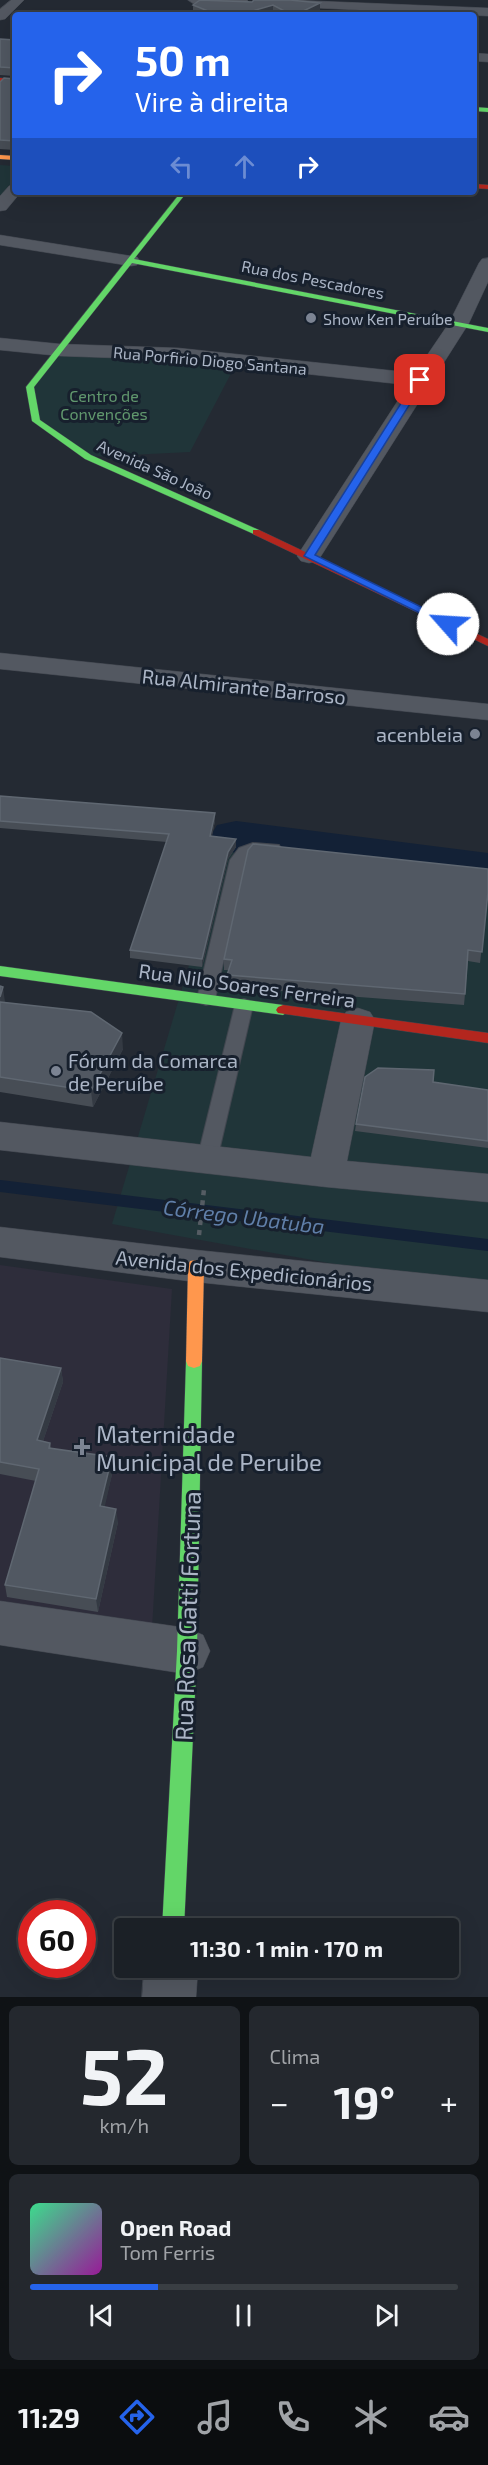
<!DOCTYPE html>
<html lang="pt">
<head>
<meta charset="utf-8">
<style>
	body { margin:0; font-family:"Exo 2",sans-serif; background:#24282e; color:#f1f3f6; height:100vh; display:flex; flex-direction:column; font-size:22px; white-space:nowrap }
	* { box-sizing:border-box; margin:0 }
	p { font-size:20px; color:#a0a3a7 }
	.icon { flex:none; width:33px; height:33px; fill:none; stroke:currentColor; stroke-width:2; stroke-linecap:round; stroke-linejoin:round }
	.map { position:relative; height:1997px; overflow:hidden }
	.details { display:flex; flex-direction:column; gap:9px; padding:9px; background:#0f1215; flex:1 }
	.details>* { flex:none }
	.guide { position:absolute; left:12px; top:12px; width:465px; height:183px; border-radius:6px; box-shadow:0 6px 24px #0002,0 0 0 2px #393e43; background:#2563eb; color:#fff; overflow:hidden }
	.speed { position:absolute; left:18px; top:1900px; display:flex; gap:12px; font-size:30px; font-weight:700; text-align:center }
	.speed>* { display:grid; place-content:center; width:78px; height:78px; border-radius:50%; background:#1b2026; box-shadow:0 6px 24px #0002,0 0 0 2px #393e43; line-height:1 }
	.speed .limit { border:9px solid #d22; background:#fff; color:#111 }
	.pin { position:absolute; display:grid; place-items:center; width:51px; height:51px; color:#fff; margin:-26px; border-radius:12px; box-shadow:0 3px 9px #0006 }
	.me { position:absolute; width:66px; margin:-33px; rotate:296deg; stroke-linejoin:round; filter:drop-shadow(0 0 4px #0008) }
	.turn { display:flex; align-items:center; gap:21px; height:126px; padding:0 24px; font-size:27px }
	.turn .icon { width:78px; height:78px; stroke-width:2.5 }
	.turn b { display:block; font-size:42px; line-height:51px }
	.lanes { display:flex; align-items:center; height:57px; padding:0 24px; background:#0003; justify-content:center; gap:30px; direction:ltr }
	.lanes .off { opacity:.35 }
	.big { font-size:45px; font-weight:700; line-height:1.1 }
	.details .tile { flex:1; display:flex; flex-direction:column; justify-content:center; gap:9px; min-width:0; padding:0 21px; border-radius:9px; background:#24282e }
	.details .dial { align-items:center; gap:0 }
	.dial b { font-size:78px; line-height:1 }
	.song { display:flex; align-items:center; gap:18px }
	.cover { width:72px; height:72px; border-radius:9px; background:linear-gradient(135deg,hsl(150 70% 55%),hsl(300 70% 35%)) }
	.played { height:6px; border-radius:3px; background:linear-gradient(90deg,#2563eb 30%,#393e43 30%) }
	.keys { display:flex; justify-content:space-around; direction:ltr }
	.heat { display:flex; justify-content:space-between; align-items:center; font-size:33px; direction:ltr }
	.details .tiles { flex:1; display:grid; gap:9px; grid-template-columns:1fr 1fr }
	.tile:last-child { grid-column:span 2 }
	.trip { position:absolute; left:114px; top:1918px; width:345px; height:60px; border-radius:6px; background:#1b2026; box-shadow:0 6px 24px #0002,0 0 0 2px #393e43; font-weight:700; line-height:60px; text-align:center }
	.tabs { display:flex; height:96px; justify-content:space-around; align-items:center; background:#0b0d0f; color:#a0a3a7 }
	.tabs .icon { width:42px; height:42px }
	.tabs .active { color:#2563eb }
	.tabs b { font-size:27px; color:#f1f3f6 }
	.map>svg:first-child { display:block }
</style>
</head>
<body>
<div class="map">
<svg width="488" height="1997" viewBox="0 0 488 1997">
	<rect width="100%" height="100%" fill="#242a33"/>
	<path fill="#2e2d3b" d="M0 1265 172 1289 152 1629 0 1605Z"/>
	<g fill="#203539">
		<path d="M0 165 15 166V181L0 197Z"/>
		<path d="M60 350 238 360 190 452 88 457 36 421 30 387Z"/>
		<path d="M231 824 488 863V1288L418 1279 112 1224Z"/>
	</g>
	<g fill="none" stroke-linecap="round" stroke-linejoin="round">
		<path stroke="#132136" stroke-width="12" d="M0 1186 488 1245"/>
		<path fill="#132136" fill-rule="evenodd" d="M236 821 488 853V887L236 853 217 849 210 837 217 825Z"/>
		<g stroke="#41464f" stroke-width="2">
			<g id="lane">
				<path d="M253 843 279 845 281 849 279 853H255L246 860 215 999 212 1003 206 1005 200 1003 197 999 230 860 239 848Z"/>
				<path d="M244 999 250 1001 253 1005 217 1160 214 1165 207 1168 200 1165 197 1160 235 1005 238 1001Z"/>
			</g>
		</g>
		<g stroke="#41464f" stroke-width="1">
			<g id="street">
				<path d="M11 0H24L5 19 0 20V9Z"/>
				<path d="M188 0H247L250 3 244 7 194 4Z"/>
				<path d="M291 0 488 8V16L295 7 291 6 289 3Z"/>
				<path d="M474 53 488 54V62L474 61Z"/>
				<path d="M15 184V192H21L6 210 0 211V196L9 186Z"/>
				<path d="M0 235 131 256 137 257 140 261 137 265 131 266 0 245Z"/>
				<path d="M488 258V282L469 323 321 556 317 561 309 563 301 561 297 556 408 385 178 360 60 356 0 350V338L60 344 178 348 415 373 449 323 479 263 482 259Z"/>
				<path d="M0 653 488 704V720L0 669Z"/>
				<path d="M358 1008 370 1012 375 1020 347 1161 488 1174V1202L326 1187 0 1150V1122L311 1157 341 1020 346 1012Z"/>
				<path d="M0 1227 196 1250 488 1280V1312L196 1282 0 1257Z"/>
				<path d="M0 1601 187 1628 203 1635 210 1651 203 1667 187 1674 0 1645Z"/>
				<path d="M144 1968H198L196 1997H142Z"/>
			</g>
		</g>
		<g stroke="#41464f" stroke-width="1">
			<g id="fast">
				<path d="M474 107 488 108V112L474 111Z"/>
				<path d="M181 192H187L134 259 488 328V332L132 263 34 387 40 420 91 455 259 530 261 532 256 535 85 459 32 421 26 387Z"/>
				<path d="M0 966 283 1005 290 1010 283 1015 0 976Z"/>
				<path d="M194 1354 200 1356 202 1361 197 1651 184 1929H162L177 1651 186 1361 188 1356Z"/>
			</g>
		</g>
		<g stroke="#41464f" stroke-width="1">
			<g id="slow">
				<path d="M0 155 15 156V160L0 159Z"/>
				<path d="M196 1260 202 1261 204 1266 202 1361 200 1366 194 1368 188 1366 186 1361 188 1266 190 1261Z"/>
			</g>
		</g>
		<g stroke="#41464f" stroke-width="1">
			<g id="jam">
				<path d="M0 78 15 79V83L0 82Z"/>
				<path d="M474 184 488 185V189L474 188Z"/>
				<path d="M253 530H259L488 639V646L253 534Z"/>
				<path d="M283 1005 488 1033V1043L278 1013 276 1010 278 1007Z"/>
			</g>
		</g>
		<path stroke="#555c63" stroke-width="4.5" stroke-dasharray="5 5" stroke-linecap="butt" d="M199 1235 204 1189"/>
		<use href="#lane" fill="#535861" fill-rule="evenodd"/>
		<use href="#street" fill="#535861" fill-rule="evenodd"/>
		<use href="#fast" fill="#63d668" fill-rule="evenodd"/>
		<use href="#slow" fill="#ff974d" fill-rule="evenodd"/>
		<use href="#jam" fill="#b3261e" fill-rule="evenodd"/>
	</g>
	<g fill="#474d55">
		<path d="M252 2 320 3V10L311 15H276L273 13 266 15H198L193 13V5Z"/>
		<path d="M0 39 15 40V76L0 75Z"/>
		<path d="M15 79V150L0 149V82Z"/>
		<path d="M0 796 215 813V821L212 836 236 847 228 859 202 967 130 958V950L167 842 0 828Z"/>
		<path d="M488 892 480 963 468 961 464 1005 227 987V975L229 970H224V959Z"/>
		<path d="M0 997 5 1003 123 1049 93 1107 0 1092Z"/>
		<path d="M433 1082 488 1090V1153V1148L355 1131 356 1124Z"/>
		<path d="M0 1358 61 1368 63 1382 43 1441 50 1443 51 1448 113 1470 104 1507 118 1522 98 1612 7 1597 5 1585 36 1481 0 1474Z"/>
	</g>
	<g fill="#343a43">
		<path d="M320 3V10L311 15H295Z"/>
		<path d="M273 5V13L266 15H239Z"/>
		<path d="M215 813V821L210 843V836Z"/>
		<path d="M236 839V847L228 859 202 967V959L228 852Z"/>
		<path d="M3 987 5 1002 1 1018 0 997Z"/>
		<path d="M122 1033 123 1049 93 1107 91 1091Z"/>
		<path d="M61 1368 63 1382 39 1453 37 1440Z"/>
		<path d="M112 1457 113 1470 102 1519 100 1506Z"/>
		<path d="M116 1509 118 1522 98 1612 96 1599Z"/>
	</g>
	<g fill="#515862" stroke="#5f6771" stroke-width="1.5">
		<path d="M200 0 252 2 254 0H290L320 3 295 15H292L273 5 239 15H218L193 5Z"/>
		<path d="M0 39 15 40V68L0 67Z"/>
		<path d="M4 78 15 79V141L0 140V82Z"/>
		<path d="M0 796 215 813 210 836 236 839 228 852 202 959 130 950 169 834 0 821Z"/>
		<path d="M253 844 488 869V892L482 952 468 950 465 994 227 975 232 960 224 959 248 850Z"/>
		<path d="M0 986 3 987 0 997Z"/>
		<path d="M0 1002 91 1012 122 1033 91 1091 0 1077Z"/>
		<path d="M378 1068 434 1070 433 1082 488 1090V1141L356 1124 365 1077Z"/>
		<path d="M0 1358 61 1368 37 1440 50 1443 49 1448 112 1457 100 1506 116 1509 96 1599 5 1585 39 1469 0 1462Z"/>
	</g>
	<path fill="#2563eb" stroke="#184099" stroke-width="1.5" d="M417 378 425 380 315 555 452 622V626L448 627 304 556Z"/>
	<g fill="#7c8493" stroke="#17202d" stroke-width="2">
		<circle cx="311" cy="318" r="6"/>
		<circle cx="475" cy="734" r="6"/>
		<circle cx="56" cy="1071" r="6"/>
		<path d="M79 1438h6v6h6v6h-6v6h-6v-6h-6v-6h6z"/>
	</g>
	<g text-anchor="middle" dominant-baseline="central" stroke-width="6" stroke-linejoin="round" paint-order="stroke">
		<g font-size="16" fill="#abb5c6" stroke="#17202d">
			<text transform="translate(313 279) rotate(11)">Rua dos Pescadores</text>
			<text transform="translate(210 360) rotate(5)">Rua Porfirio Diogo Santana</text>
			<text transform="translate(155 469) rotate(24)">Avenida São João</text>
		</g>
		<g font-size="16" fill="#abb5c6" stroke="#17202d" text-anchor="start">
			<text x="323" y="318">Show Ken Peruíbe</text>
		</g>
		<g font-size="16" fill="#61986e" stroke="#17202d">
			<text x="104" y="395">Centro de<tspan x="104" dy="18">Convenções</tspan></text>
		</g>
		<g font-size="20" fill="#abb5c6" stroke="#17202d">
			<text transform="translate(244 686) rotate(6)">Rua Almirante Barroso</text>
			<text transform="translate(247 985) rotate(8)">Rua Nilo Soares Ferreira</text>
			<text transform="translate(244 1270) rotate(6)">Avenida dos Expedicionários</text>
		</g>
		<g font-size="20" fill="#abb5c6" stroke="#17202d" text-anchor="end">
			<text x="463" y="734">acenbleia</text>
			<text x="68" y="1060" text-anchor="start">Fórum da Comarca<tspan x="68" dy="23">de Peruíbe</tspan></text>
		</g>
		<g font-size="21" font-style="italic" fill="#607fa9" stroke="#17202d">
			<text transform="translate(244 1216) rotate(7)">Córrego Ubatuba</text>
		</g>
		<g font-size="24" fill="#abb5c6" stroke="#17202d" text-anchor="start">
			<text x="96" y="1433">Maternidade<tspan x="96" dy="28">Municipal de Peruibe</tspan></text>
		</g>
		<g font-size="24" fill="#abb5c6" stroke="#17202d">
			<text transform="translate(187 1616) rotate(-88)">Rua Rosa Gatti Fortuna</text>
		</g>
	</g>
</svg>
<div class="speed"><div class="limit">60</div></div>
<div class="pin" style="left:420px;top:380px;background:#d93025"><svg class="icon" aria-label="arrive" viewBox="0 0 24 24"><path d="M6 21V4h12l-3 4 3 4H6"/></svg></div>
<svg class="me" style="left:448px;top:624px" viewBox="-20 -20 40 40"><circle r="19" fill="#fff"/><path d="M0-13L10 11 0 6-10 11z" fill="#2563eb"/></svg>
<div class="trip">11:30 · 1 min · 170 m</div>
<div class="guide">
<div class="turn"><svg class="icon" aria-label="right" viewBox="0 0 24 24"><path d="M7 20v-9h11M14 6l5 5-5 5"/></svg><div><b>50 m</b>Vire à direita</div></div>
<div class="lanes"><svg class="icon off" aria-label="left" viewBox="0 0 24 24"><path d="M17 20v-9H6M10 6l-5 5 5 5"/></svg><svg class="icon off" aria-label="ahead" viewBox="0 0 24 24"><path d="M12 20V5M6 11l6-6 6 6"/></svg><svg class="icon" aria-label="right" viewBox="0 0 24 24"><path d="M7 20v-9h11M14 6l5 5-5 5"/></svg></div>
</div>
</div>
<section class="details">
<div class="tiles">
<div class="tile dial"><b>52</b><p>km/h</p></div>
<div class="tile"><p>Clima</p>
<div class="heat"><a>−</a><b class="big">19°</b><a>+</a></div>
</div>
<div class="tile">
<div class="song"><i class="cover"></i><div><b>Open Road</b><p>Tom Ferris</p></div></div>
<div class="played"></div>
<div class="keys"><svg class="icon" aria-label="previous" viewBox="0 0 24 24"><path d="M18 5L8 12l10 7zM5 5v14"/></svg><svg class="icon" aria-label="pause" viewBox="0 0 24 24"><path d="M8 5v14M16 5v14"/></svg><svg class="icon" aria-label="next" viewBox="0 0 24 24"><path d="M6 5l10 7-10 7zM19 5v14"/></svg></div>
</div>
</div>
</section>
<nav class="tabs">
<b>11:29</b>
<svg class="icon active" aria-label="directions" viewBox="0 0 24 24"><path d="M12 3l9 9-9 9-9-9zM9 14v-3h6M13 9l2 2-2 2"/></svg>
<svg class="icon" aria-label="music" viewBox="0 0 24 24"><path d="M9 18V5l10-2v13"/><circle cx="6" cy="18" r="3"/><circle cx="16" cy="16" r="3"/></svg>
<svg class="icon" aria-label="phone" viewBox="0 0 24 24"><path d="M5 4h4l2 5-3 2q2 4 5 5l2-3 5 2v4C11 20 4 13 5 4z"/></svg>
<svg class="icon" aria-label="climate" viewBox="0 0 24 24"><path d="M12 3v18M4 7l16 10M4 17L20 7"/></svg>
<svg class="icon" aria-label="car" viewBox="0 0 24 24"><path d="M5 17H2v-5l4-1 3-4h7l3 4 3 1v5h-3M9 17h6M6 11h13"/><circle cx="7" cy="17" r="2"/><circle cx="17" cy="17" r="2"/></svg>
</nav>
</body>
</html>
